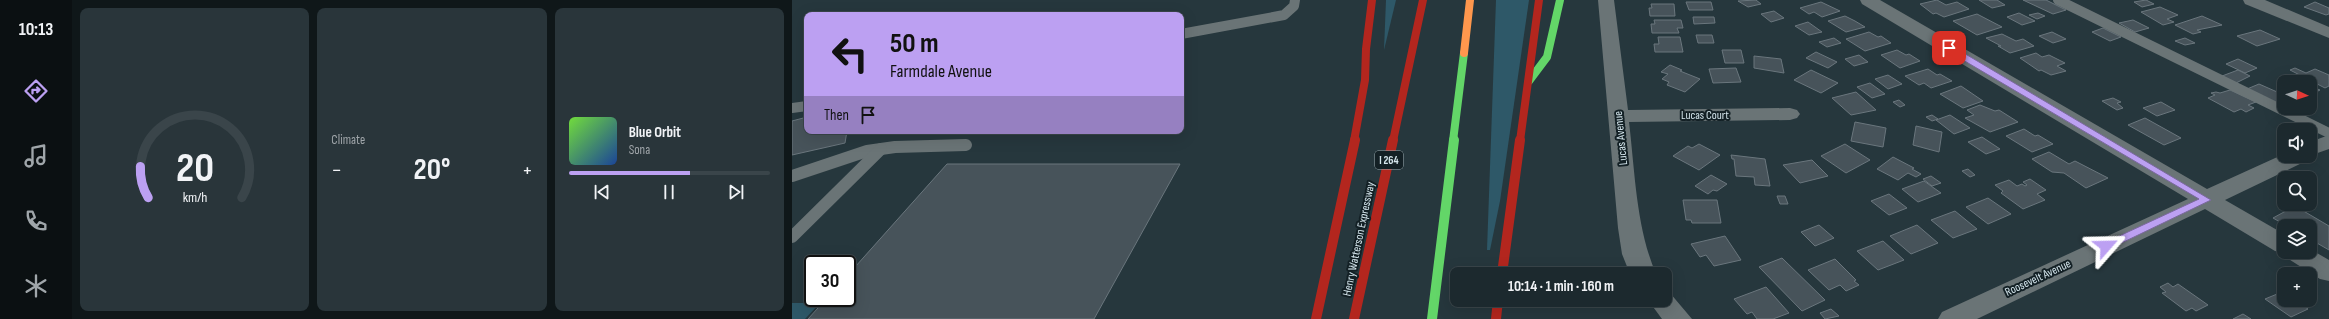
<!DOCTYPE html>
<html lang="en">
<head>
<meta charset="utf-8">
<style>
	body { margin:0; font-family:"Sofia Sans Condensed",sans-serif; background:#29353a; color:#f1f3f6; height:100vh; display:flex; flex-direction:column; font-size:15px; white-space:nowrap }
	* { box-sizing:border-box; margin:0 }
	p { font-size:13px; color:#a0a6aa }
	.icon { flex:none; width:22px; height:22px; fill:none; stroke:currentColor; stroke-width:2; stroke-linecap:round; stroke-linejoin:round }
	.map { position:relative; flex:1; overflow:hidden }
	.details { display:flex; flex-direction:column; gap:8px; padding:8px; background:#0f1719; width:720px }
	.details>* { flex:none }
	.hud { position:absolute; left:12px; top:12px; width:380px; height:122px; border-radius:8px; box-shadow:0 4px 16px #0002,0 0 0 1px #3a454a; background:#bca0f2; color:#111; overflow:hidden }
	.needle { width:26px; rotate:93deg }
	.tools { position:absolute; left:1485px; top:75px; display:grid; gap:8px }
	.tools a { display:grid; place-items:center; width:40px; height:40px; border-radius:8px; background:#1c292e; box-shadow:0 4px 16px #0002,0 0 0 1px #3a454a; font-size:20px }
	.speed { position:absolute; left:12px; top:255px; display:flex; gap:8px; font-size:20px; font-weight:700; text-align:center }
	.speed>* { display:grid; place-content:center; width:52px; height:52px; border-radius:50%; background:#1c292e; box-shadow:0 4px 16px #0002,0 0 0 1px #3a454a; line-height:1 }
	.speed .limit { border:2px solid #111; border-radius:6px; background:#fff; color:#111 }
	.pin { position:absolute; display:grid; place-items:center; width:34px; height:34px; color:#fff; margin:-17px; border-radius:8px; box-shadow:0 2px 6px #0006 }
	.me { position:absolute; width:44px; margin:-22px; rotate:65deg; stroke-linejoin:round; filter:drop-shadow(0 0 3px #0008) }
	.turn { display:flex; align-items:center; gap:14px; height:84px; padding:0 20px; font-size:18px }
	.turn .icon { width:52px; height:52px; stroke-width:2.5 }
	.turn b { display:block; font-size:28px; line-height:34px }
	.then { display:flex; align-items:center; height:38px; padding:0 20px; background:#0003; gap:8px; font-size:15px }
	.big { font-size:30px; font-weight:700; line-height:1.1 }
	.details .tile { flex:1; display:flex; flex-direction:column; justify-content:center; gap:6px; min-width:0; padding:0 14px; border-radius:8px; background:#29353a }
	.details .dial { align-items:center; gap:0 }
	.dial svg { height:104px; overflow:visible; fill:none; stroke:#3a454a; stroke-width:7; stroke-linecap:round; text-anchor:middle }
	.dial text { fill:#f1f3f6; stroke:none }
	.song { display:flex; align-items:center; gap:12px }
	.cover { width:48px; height:48px; border-radius:6px; background:linear-gradient(135deg,hsl(100 70% 55%),hsl(220 70% 35%)) }
	.played { height:4px; border-radius:2px; background:linear-gradient(90deg,#bca0f2 60%,#3a454a 60%) }
	.keys { display:flex; justify-content:space-around; direction:ltr }
	.heat { display:flex; justify-content:space-between; align-items:center; font-size:22px; direction:ltr }
	.details .tiles { flex:1; display:grid; gap:8px; grid-template-columns:repeat(3,1fr) }
	.trip { position:absolute; left:658px; top:267px; width:222px; height:40px; border-radius:8px; background:#1c292e; box-shadow:0 4px 16px #0002,0 0 0 1px #3a454a; font-weight:700; line-height:40px; text-align:center }
	main { display:flex; flex:1; min-height:0 }
	.tab-bar { display:flex; flex-direction:column; width:72px; justify-content:space-around; align-items:center; background:#0b1012; color:#a0a6aa }
	.tab-bar .icon { width:28px; height:28px }
	.tab-bar .current { color:#bca0f2 }
	.tab-bar b { font-size:18px; color:#f1f3f6 }
	.map>svg:first-child { display:block }
</style>
</head>
<body>
<main>
<nav class="tab-bar">
<b>10:13</b>
<svg class="icon current" aria-label="directions" viewBox="0 0 24 24"><path d="M12 3l9 9-9 9-9-9zM9 14v-3h6M13 9l2 2-2 2"/></svg>
<svg class="icon" aria-label="music" viewBox="0 0 24 24"><path d="M9 18V5l10-2v13"/><circle cx="6" cy="18" r="3"/><circle cx="16" cy="16" r="3"/></svg>
<svg class="icon" aria-label="phone" viewBox="0 0 24 24"><path d="M5 4h4l2 5-3 2q2 4 5 5l2-3 5 2v4C11 20 4 13 5 4z"/></svg>
<svg class="icon" aria-label="climate" viewBox="0 0 24 24"><path d="M12 3v18M4 7l16 10M4 17L20 7"/></svg>
</nav>
<section class="details">
<div class="tiles">
<div class="tile dial"><svg viewBox="0 0 100 80">
<path d="M14 69A42 42 0 1 1 86 69"/>
<path d="M14 69A42 42 0 0 1 8 45" stroke="#bca0f2"/>
<text x="50" y="56" font-size="32" font-weight="700">20</text>
<text x="50" y="72" font-size="11">km/h</text>
</svg></div>
<div class="tile"><p>Climate</p>
<div class="heat"><a>−</a><b class="big">20°</b><a>+</a></div>
</div>
<div class="tile">
<div class="song"><i class="cover"></i><div><b>Blue Orbit</b><p>Sona</p></div></div>
<div class="played"></div>
<div class="keys"><svg class="icon" aria-label="previous" viewBox="0 0 24 24"><path d="M18 5L8 12l10 7zM5 5v14"/></svg><svg class="icon" aria-label="pause" viewBox="0 0 24 24"><path d="M8 5v14M16 5v14"/></svg><svg class="icon" aria-label="next" viewBox="0 0 24 24"><path d="M6 5l10 7-10 7zM19 5v14"/></svg></div>
</div>
</div>
</section>
<div class="map">
<svg width="1537" height="319" viewBox="0 0 1537 319">
	<rect width="100%" height="100%" fill="#26373d"/>
	<g fill="#2e5868">
		<path d="M594 0H604L592 50Z"/>
		<path d="M704 0H737L708 201 698 250H695Z"/>
		<path d="M0 303H19L18 305H26L13 319H0Z"/>
	</g>
	<g fill="#47535a" stroke="#6a767d">
		<path d="M964 0 969 4 956 7 946 1Z"/>
		<path d="M1145 0 1154 5 1165 2 1177 9 1152 17 1144 13 1141 14 1128 4Z"/>
		<path d="M1187 0H1205L1213 5 1200 8Z"/>
		<path d="M1231 0H1254L1274 10 1261 14Z"/>
		<path d="M1354 0 1362 4 1350 7 1342 2Z"/>
		<path d="M894 2H919L921 10H897Z"/>
		<path d="M1029 2 1048 11 1030 17 1022 12 1017 14 1008 8Z"/>
		<path d="M1523 2 1537 8V14L1534 15 1512 7Z"/>
		<path d="M859 4H882L883 16H858L857 8H860Z"/>
		<path d="M1368 7 1386 15 1375 19 1382 22 1371 25 1349 12Z"/>
		<path d="M982 11 992 18 979 22 969 14Z"/>
		<path d="M1227 13 1243 21 1230 25 1215 17Z"/>
		<path d="M1246 13 1253 16 1245 19 1237 15Z"/>
		<path d="M1185 14 1210 27 1185 35 1161 21Z"/>
		<path d="M1053 16 1063 21 1073 27 1054 32 1036 21Z"/>
		<path d="M1410 16 1430 25 1405 30 1409 32 1401 34 1383 25Z"/>
		<path d="M901 17H922L923 23 902 24Z"/>
		<path d="M862 20H889L891 28H885L887 33H860L859 24H863Z"/>
		<path d="M1341 20 1357 28 1343 32 1327 23Z"/>
		<path d="M1016 22 1030 32 1017 35 1003 26Z"/>
		<path d="M1311 28 1329 37 1318 41 1300 32Z"/>
		<path d="M1468 30 1488 39 1465 46 1445 36Z"/>
		<path d="M1077 32 1086 37 1089 36 1099 43 1073 51 1054 39Z"/>
		<path d="M1260 32 1274 39 1261 43 1247 36Z"/>
		<path d="M1210 34 1224 41 1231 39 1242 46 1218 53 1206 46H1209L1194 38Z"/>
		<path d="M904 35H920L922 43H906Z"/>
		<path d="M866 37H888L891 52H863L862 44H867Z"/>
		<path d="M1042 38 1049 43 1035 47 1027 42Z"/>
		<path d="M1393 38 1403 43 1393 45 1383 41Z"/>
		<path d="M930 50H949L952 63H933Z"/>
		<path d="M1105 50 1114 55 1117 54 1128 61 1108 68 1089 55Z"/>
		<path d="M1024 52 1045 62 1036 68 1014 58Z"/>
		<path d="M1244 53 1250 57 1257 55 1273 63 1265 66 1274 71 1259 75 1249 70 1247 71 1228 58Z"/>
		<path d="M1067 55 1076 62 1062 66 1053 59Z"/>
		<path d="M962 56 989 59 992 73 962 68Z"/>
		<path d="M1446 59 1465 68 1453 73 1434 64Z"/>
		<path d="M878 65 890 70 888 71 908 79 893 92 875 85 877 82 870 79 876 74 869 72Z"/>
		<path d="M944 68 949 82 921 83 917 69Z"/>
		<path d="M1503 68 1514 73 1523 69 1537 75V86L1533 88 1498 70Z"/>
		<path d="M1136 69 1145 75 1148 74 1160 81 1139 88 1132 83 1127 85 1113 76Z"/>
		<path d="M1019 70 1046 83 1029 93 1002 80Z"/>
		<path d="M1446 70 1458 76 1444 83 1430 76Z"/>
		<path d="M1096 75 1110 84 1096 89 1083 79Z"/>
		<path d="M1078 83 1093 94 1080 98 1065 87Z"/>
		<path d="M1467 84 1492 95V107L1455 89Z"/>
		<path d="M1169 86 1191 101 1171 108 1148 94Z"/>
		<path d="M1518 86 1528 90 1518 95Z"/>
		<path d="M1438 90 1464 102 1456 105 1462 108 1454 112 1449 109 1442 112 1416 98 1423 95 1419 93 1424 92 1428 93Z"/>
		<path d="M1064 92 1084 110 1059 115 1040 98Z"/>
		<path d="M1321 98 1329 102 1325 103 1331 108 1325 110 1310 101Z"/>
		<path d="M1107 100 1113 105 1108 107 1101 102Z"/>
		<path d="M1369 102 1383 110 1365 116 1351 108Z"/>
		<path d="M1188 105 1203 111 1207 110 1226 122 1198 132 1173 118 1182 115 1175 110Z"/>
		<path d="M1140 115 1146 119 1140 121 1134 117Z"/>
		<path d="M1158 115 1178 128 1162 134 1144 120Z"/>
		<path d="M15 117V131H55L53 143 0 155V121Z"/>
		<path d="M1353 118 1389 138 1372 145 1336 125Z"/>
		<path d="M1063 122 1094 128 1091 147 1059 141Z"/>
		<path d="M1124 126 1150 132 1147 152 1121 145Z"/>
		<path d="M1232 129 1243 136 1246 135 1261 144 1240 152 1214 136Z"/>
		<path d="M1190 137 1208 149 1194 154 1176 142Z"/>
		<path d="M907 144 928 155 907 170 881 156 896 146 900 148Z"/>
		<path d="M1053 144 1078 160 1054 173 1029 156Z"/>
		<path d="M1257 152 1277 164 1283 161 1316 178 1294 188 1272 173 1260 172 1240 159Z"/>
		<path d="M939 155 973 159 978 186 963 185 962 177 944 176 942 159H940Z"/>
		<path d="M1101 157 1122 168 1120 169 1129 174 1124 177 1116 173 1106 180 1085 169Z"/>
		<path d="M1020 160 1036 176 1008 183 991 165Z"/>
		<path d="M155 164H388L302 319H16L35 298H55V276Z"/>
		<path d="M1176 169 1183 175 1178 177 1170 171Z"/>
		<path d="M919 175 935 184 925 191 921 190 916 194 903 186Z"/>
		<path d="M1139 176 1149 183 1140 186 1131 179Z"/>
		<path d="M1238 179 1254 190 1245 194 1253 200 1231 209 1209 193 1211 191 1203 185 1217 180 1225 186 1230 184 1233 186 1235 185 1231 182Z"/>
		<path d="M1132 181 1149 193 1126 202 1110 189Z"/>
		<path d="M1097 194 1115 208 1097 215 1079 201Z"/>
		<path d="M985 196H993L996 204H988Z"/>
		<path d="M1196 198 1219 214 1196 224 1174 207Z"/>
		<path d="M891 200H925L929 223H900L899 220H894Z"/>
		<path d="M1503 206 1537 226V250L1518 239V226H1495L1481 218Z"/>
		<path d="M1163 211 1185 229 1161 238 1139 220Z"/>
		<path d="M1027 225 1042 238 1023 246 1009 232Z"/>
		<path d="M1125 225 1146 243 1119 254 1098 236Z"/>
		<path d="M933 236 949 260 922 266 914 255 908 257 899 244Z"/>
		<path d="M1091 241 1112 260 1086 270 1065 251Z"/>
		<path d="M990 258 1033 300 1010 311 967 267Z"/>
		<path d="M1043 259 1064 280 1062 281 1067 285 1054 291 1048 285 1037 290 1016 270Z"/>
		<path d="M1376 283 1381 287 1386 284 1416 305 1404 311 1400 308 1394 311 1370 293 1374 292 1368 287Z"/>
		<path d="M974 287 997 313 981 319H965L960 312 955 314 942 299Z"/>
		<path d="M1490 292 1492 300H1503L1516 309 1499 317 1473 299Z"/>
		<path d="M1039 309 1047 316 1033 319 1028 313Z"/>
		<path d="M1451 314 1459 319H1441Z"/>
	</g>
	<g fill="none" stroke-linecap="round" stroke-linejoin="round">
		<g stroke="#6a7476" stroke-width="10">
			<path d="M1266 0 1537 133"/>
			<path d="M389 34 492 15 502 6 503 0"/>
			<path d="M0 108 15 106"/>
		</g>
		<g stroke="#6a7476" stroke-width="12">
			<path d="M0 176 75 151 103 147 174 145"/>
			<path d="M0 237 89 149"/>
		</g>
		<g fill="#6a7476" fill-rule="evenodd">
			<path d="M806 0H822L836 110 998 108 1005 110 1008 114 1005 118 998 120 837 122C843 172 844 227 864 274H838L830 254 826 228Z"/>
			<path d="M1068 0H1088L1415 189 1492 154V156H1518V142L1537 135V149L1517 156 1514 161 1433 200 1492 234V252H1518V249L1537 260V281L1528 279 1495 258 1492 253 1483 251 1413 209 1185 319H1146L1150 312 1396 199 1070 4Z"/>
			<path d="M1451 0H1473L1537 27V38L1453 4Z"/>
			<path d="M873 291 878 293 900 319H870L856 300H873Z"/>
		</g>
		<g stroke="#63d668" stroke-width="8">
			<path d="M737 81 755 57 768 0"/>
			<path d="M661 141 672 53"/>
		</g>
		<path stroke="#63d668" stroke-width="10" d="M640 319 662 140"/>
		<path stroke="#ff974d" stroke-width="8" d="M672 53 678 0"/>
		<g stroke="#b3261e" stroke-width="8">
			<path d="M562 141 573 80 574 49 580 0"/>
			<path d="M601 141 631 0"/>
			<path d="M728 141 747 0"/>
		</g>
		<g stroke="#b3261e" stroke-width="10">
			<path d="M710 274 728 140"/>
			<path d="M524 319 563 140"/>
			<path d="M562 319 601 140"/>
			<path d="M704 319 706 300"/>
		</g>
	</g>
	<path fill="#bca0f2" stroke="#7a689d" d="M1154 46H1160L1419 200 1317 249H1310V244L1407 199 1154 50Z"/>
	<g text-anchor="middle" dominant-baseline="central" stroke-width="4" stroke-linejoin="round" paint-order="stroke">
		<rect fill="#132025" stroke="#9babb1" stroke-width="1" x="583" y="151" width="28" height="18" rx="3"/>
		<g font-size="11" font-weight="bold" fill="#d5e6ed">
			<text x="597" y="160">I 264</text>
		</g>
		<g font-size="12" fill="#d5e6ed" stroke="#132025">
			<text x="913" y="115">Lucas Court</text>
			<text transform="translate(829 138) rotate(-96)">Lucas Avenue</text>
			<text transform="translate(567 239) rotate(-78)">Henry Watterson Expressway</text>
			<text transform="translate(1246 278) rotate(-25)">Roosevelt Avenue</text>
		</g>
	</g>
</svg>
<div class="tools">
<a><svg class="needle" viewBox="-14 -14 28 28"><path d="M0-13l5 13h-10z" fill="#e53935"/><path d="M0 13l5-13h-10z" fill="#a0a6aa"/></svg></a>
<a><svg class="icon" aria-label="sound" viewBox="0 0 24 24"><path d="M4 9h4l5-4v14l-5-4H4zM17 9q2 3 0 6"/></svg></a>
<a><svg class="icon" aria-label="search" viewBox="0 0 24 24"><circle cx="10" cy="10" r="6"/><path d="M15 15l6 6"/></svg></a>
<a><svg class="icon" aria-label="layers" viewBox="0 0 24 24"><path d="M12 4l9 5-9 5-9-5zM3 14l9 5 9-5"/></svg></a>
<a>+</a>
</div>
<div class="speed"><div class="limit">30</div></div>
<div class="pin" style="left:1157px;top:48px;background:#d93025"><svg class="icon" aria-label="arrive" viewBox="0 0 24 24"><path d="M6 21V4h12l-3 4 3 4H6"/></svg></div>
<svg class="me" style="left:1314px;top:246px" viewBox="-20 -20 40 40"><path d="M0-17L14 15 0 8-14 15z" fill="#bca0f2" stroke="#fff" stroke-width="4"/></svg>
<div class="trip">10:14 · 1 min · 160 m</div>
<div class="hud">
<div class="turn"><svg class="icon" aria-label="left" viewBox="0 0 24 24"><path d="M17 20v-9H6M10 6l-5 5 5 5"/></svg><div><b>50 m</b>Farmdale Avenue</div></div>
<div class="then">Then<svg class="icon" aria-label="arrive" viewBox="0 0 24 24"><path d="M6 21V4h12l-3 4 3 4H6"/></svg></div>
</div>
</div>
</main>
</body>
</html>
